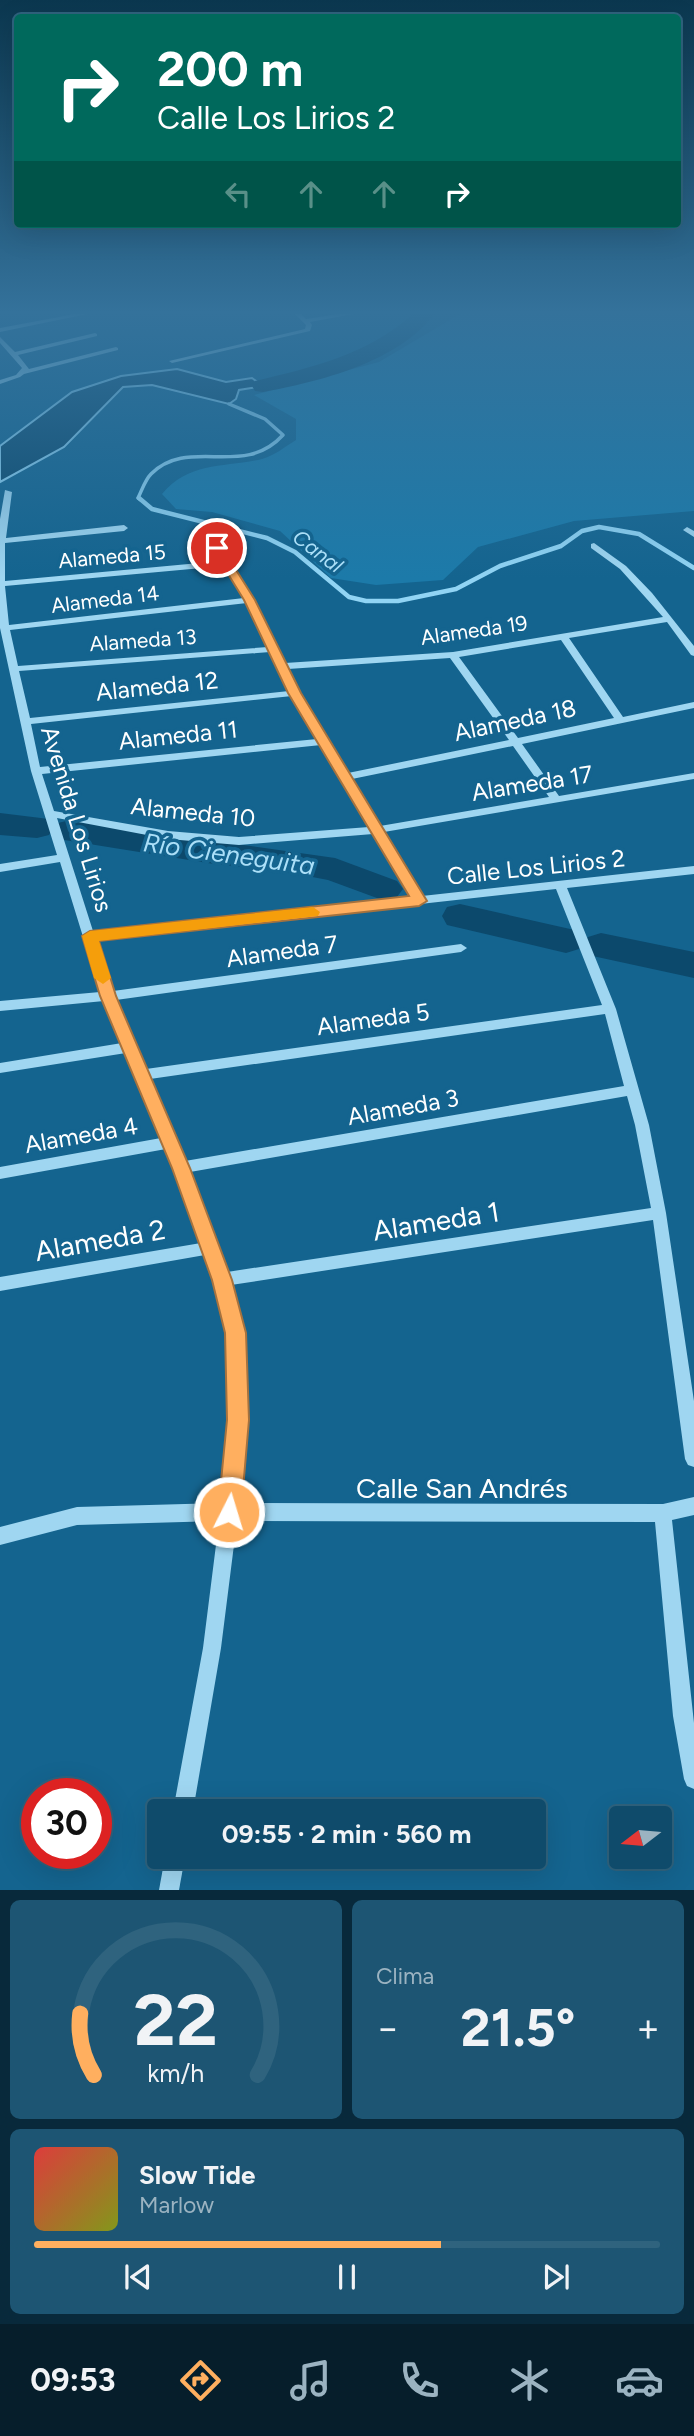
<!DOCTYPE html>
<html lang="es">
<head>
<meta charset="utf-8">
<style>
	body { margin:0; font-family:Figtree,sans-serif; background:#1d5573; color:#f1f3f6; height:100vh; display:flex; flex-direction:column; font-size:26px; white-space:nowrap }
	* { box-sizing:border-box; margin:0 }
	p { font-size:23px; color:#9bb3c1 }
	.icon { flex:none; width:38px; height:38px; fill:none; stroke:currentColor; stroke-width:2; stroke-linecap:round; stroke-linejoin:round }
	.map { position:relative; height:1890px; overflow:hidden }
	.sheet { display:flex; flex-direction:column; gap:10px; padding:10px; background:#08293b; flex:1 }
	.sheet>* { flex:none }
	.hud { position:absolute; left:14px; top:14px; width:667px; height:214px; border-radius:7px; box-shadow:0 7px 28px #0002,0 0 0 2px #2f637e; background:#00695c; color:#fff; overflow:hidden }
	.needle { width:46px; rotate:254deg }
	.buttons { position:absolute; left:609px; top:1806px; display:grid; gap:14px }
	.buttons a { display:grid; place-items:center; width:63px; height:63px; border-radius:7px; background:#0f4b6b; box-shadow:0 7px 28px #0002,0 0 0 2px #2f637e; font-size:35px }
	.speed { position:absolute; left:21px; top:1778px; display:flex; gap:14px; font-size:35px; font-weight:700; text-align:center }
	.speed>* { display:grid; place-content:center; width:91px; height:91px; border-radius:50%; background:#0f4b6b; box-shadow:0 7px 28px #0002,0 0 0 2px #2f637e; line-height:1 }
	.speed .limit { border:10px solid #d22; background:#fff; color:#111 }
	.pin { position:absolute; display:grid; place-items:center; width:60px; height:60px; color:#fff; margin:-30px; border:4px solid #fff; border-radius:50%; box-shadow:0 2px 7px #0007 }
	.me { position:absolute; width:77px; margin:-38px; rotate:5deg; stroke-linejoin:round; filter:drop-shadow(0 0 5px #0008) }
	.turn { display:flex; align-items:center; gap:24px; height:147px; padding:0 28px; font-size:32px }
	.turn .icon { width:91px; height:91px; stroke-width:2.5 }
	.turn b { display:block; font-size:49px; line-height:60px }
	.lanes { display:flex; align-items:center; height:66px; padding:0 28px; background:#0003; justify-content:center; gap:35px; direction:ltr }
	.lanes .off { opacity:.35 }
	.big { font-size:52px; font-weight:700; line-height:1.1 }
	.sheet .widget { flex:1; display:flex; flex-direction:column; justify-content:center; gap:10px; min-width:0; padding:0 24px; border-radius:10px; background:#1d5573 }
	.sheet .dial { align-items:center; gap:0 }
	.dial svg { height:182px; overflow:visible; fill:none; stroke:#2f637e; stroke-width:7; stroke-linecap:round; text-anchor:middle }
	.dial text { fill:#f1f3f6; stroke:none }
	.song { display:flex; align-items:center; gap:21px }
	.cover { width:84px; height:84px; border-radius:10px; background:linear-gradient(135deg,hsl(0 70% 55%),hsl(70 70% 35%)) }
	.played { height:7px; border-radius:4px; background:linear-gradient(90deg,#ffaf5f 65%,#2f637e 65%) }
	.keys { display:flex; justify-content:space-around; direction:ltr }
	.heat { display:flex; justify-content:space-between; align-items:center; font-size:38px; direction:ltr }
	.sheet .tiles { flex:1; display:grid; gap:10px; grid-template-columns:1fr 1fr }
	.widget:last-child { grid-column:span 2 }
	.trip { position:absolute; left:147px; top:1799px; width:399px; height:70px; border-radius:7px; background:#0f4b6b; box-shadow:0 7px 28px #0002,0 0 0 2px #2f637e; font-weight:700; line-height:70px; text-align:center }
	.tab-bar { display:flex; height:112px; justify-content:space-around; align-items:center; background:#061e2b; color:#9bb3c1 }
	.tab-bar .icon { width:49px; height:49px }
	.tab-bar .current { color:#ffaf5f }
	.tab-bar b { font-size:32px; color:#f1f3f6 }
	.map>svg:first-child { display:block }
</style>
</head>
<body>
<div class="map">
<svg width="694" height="1890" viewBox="0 0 694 1890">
	<rect width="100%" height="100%" fill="#14648f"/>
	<path fill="#1c7aa9" d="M460 314H694V511L574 521 478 547 443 580 376 585 331 578 280 531 212 512 176 509 162 494C190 461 224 468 262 459 274 456 286 446 296 440V419L254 395 379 362Z"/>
	<path fill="#0c496c" stroke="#91d4f4" stroke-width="2" d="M177 369 226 382 252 378 263 386 239 390 236 399 229 404 152 385 123 387 64 447 0 482V446L72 392 121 376Z"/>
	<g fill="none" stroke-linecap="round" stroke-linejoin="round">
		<path stroke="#91d4f4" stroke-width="3.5" d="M141 500 138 498C142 490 145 480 151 474 189 436 243 479 283 435L265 419 229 404"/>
		<path stroke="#91d4f4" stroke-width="4.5" d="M139 498 152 509 267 538 295 552 349 597 366 601H398L456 589 500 566 561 546 582 531 599 527 639 534 694 568"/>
		<g fill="#0c496c" fill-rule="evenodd">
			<path d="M413 314H434C399 362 318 382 263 392L255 391 252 386 255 381C313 367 367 355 413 314Z"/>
			<path d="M0 813 49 819 54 827 49 835 37 838 0 835Z"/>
			<path d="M70 820 335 858 397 881 403 889 397 897 385 901 328 880 281 871 214 864 58 839 53 831 58 823Z"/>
			<path d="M460 904 579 931 584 940 579 949 566 953 447 925 442 916 447 907Z"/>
			<path d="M601 933 694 952V978L588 955 583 946 588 937Z"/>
		</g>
		<g fill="#9fd6f1" fill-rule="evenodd">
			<path d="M75 314H87L0 332V328Z"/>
			<path d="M295 314H301L306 319 339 314H353L310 322 312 325 310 331 172 363 169 361 305 329 306 325Z"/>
			<path d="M95 333 97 334V336L18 355 29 369 116 347 118 348V350L24 374 20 377 0 384V380L16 375 22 368 0 343V337L15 352Z"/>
			<path d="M5 490 12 492 6 538 124 525 128 528 124 531 5 543V581L221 561 204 534 211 532 255 600 285 663 453 652 663 617 620 569 591 548V544L594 543 626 566 652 593 694 646V656L691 655 667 622 569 638 623 717 694 702V708L522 744 559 796 694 773V779L384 832 422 896 694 866V874L567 888 616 1009 649 1125 666 1213 694 1401V1467L688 1465 685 1459 653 1220 231 1285 243 1333 246 1420 239 1503 663 1504 694 1497V1515L672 1520 694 1723V1789L687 1786 684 1779 673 1716 655 1522 237 1521 221 1648 193 1811H173L203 1648 219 1521 77 1525 0 1545V1527L77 1507 221 1503C227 1447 233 1391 227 1334 224 1308 214 1280 205 1255L0 1291V1277L201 1243 166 1149 0 1179V1167L161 1138 126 1053 0 1073V1063L122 1043 104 1001 0 1011V1001L100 992 60 862 0 872V864L57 855 31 771 0 628V519ZM224 566 244 598 9 625 5 586ZM247 603 268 647 18 666 10 630ZM561 640 614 718 518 738 459 657ZM270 652 289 691 30 718 19 671ZM450 658 509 740 348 773 300 693 288 669ZM292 696 317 739 40 767 31 724ZM321 745 369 827 239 837 168 831 54 811 42 774ZM513 746 549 797 380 826 352 779ZM57 818 168 839 239 845 373 834 411 897 93 931ZM556 889 602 1005 146 1069 116 1000 461 952 467 948 461 944 113 991 96 940ZM605 1014 624 1086 185 1161 150 1079ZM627 1096 635 1125 651 1208 227 1272 190 1172Z"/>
			<path d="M687 527 694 531V537L683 530Z"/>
			<path d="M165 1857H185L179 1890H159Z"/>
		</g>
	</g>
	<linearGradient id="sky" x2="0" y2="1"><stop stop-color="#0b374f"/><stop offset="0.54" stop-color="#34729b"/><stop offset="1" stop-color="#34729b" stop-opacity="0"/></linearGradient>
	<rect width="694" height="578" fill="url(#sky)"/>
	<path fill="#ffaf5f" stroke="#a6723e" stroke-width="2" d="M213 546H221L255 600 301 693 427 901 419 906 99 941 116 996 190 1168 232 1280 246 1333 249 1420 241 1512 237 1520 229 1523 221 1520 218 1512 227 1420 225 1333 212 1280 172 1168 100 996 82 936 90 931 409 896 288 693 244 600 212 548Z"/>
	<path fill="#f59e0b" d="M313 907 320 912 318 916 99 941 111 978 103 984 94 978 82 936 90 931Z"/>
	<g text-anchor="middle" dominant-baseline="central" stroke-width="7" stroke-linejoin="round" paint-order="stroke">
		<g font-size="21" font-style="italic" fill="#abdff8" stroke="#14648f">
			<text transform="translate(318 551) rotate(37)">Canal</text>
		</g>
		<g font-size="21" fill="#fff" stroke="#14648f">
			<text transform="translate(112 556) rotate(-5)">Alameda 15</text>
			<text transform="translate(105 599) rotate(-7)">Alameda 14</text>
			<text transform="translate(474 630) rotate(-8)">Alameda 19</text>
			<text transform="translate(143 640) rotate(-4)">Alameda 13</text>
		</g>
		<g font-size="24" fill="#fff" stroke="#14648f">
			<text transform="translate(157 686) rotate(-6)">Alameda 12</text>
			<text transform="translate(515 720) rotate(-12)">Alameda 18</text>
			<text transform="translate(178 735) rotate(-6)">Alameda 11</text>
			<text transform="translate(532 783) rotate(-9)">Alameda 17</text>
			<text transform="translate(193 812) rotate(6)">Alameda 10</text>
			<text transform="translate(77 819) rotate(73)">Avenida Los Lirios</text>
			<text transform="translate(536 867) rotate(-6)">Calle Los Lirios 2</text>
			<text transform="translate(282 951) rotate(-8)">Alameda 7</text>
			<text transform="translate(373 1019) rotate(-8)">Alameda 5</text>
			<text transform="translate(403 1107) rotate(-10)">Alameda 3</text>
			<text transform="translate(81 1135) rotate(-10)">Alameda 4</text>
		</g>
		<g font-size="26" font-style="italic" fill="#abdff8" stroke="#14648f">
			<text transform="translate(229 854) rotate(8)">Río Cieneguita</text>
		</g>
		<g font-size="28" fill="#fff" stroke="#14648f">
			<text transform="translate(436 1221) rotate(-9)">Alameda 1</text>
			<text transform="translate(100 1240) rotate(-10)">Alameda 2</text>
			<text x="462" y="1488">Calle San Andrés</text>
		</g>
	</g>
</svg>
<div class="buttons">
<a><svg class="needle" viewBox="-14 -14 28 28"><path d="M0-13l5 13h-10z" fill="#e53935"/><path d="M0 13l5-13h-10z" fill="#9bb3c1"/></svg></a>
</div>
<div class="speed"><div class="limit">30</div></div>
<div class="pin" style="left:217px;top:548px;background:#d93025"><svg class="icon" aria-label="arrive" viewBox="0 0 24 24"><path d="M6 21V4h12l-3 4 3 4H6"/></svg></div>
<svg class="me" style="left:229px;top:1512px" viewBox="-20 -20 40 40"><circle r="17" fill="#ffaf5f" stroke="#fff" stroke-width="3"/><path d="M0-11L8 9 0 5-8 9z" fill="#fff"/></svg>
<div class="trip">09:55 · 2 min · 560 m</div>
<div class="hud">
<div class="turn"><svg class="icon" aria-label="right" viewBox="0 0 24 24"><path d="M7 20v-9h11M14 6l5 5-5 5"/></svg><div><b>200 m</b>Calle Los Lirios 2</div></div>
<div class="lanes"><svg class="icon off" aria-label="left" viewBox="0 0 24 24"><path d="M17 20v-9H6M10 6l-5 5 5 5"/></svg><svg class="icon off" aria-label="ahead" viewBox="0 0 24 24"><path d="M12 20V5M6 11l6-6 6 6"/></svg><svg class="icon off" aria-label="ahead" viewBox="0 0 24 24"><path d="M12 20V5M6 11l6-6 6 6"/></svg><svg class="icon" aria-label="right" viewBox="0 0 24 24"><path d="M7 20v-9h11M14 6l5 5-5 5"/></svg></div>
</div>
</div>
<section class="sheet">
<div class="tiles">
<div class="widget dial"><svg viewBox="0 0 100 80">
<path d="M14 69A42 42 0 1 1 86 69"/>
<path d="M14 69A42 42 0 0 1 8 42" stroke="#ffaf5f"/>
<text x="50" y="56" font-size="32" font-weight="700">22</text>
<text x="50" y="72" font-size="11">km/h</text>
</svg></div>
<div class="widget"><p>Clima</p>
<div class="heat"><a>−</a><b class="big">21.5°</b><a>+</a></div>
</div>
<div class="widget">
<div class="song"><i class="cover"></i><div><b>Slow Tide</b><p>Marlow</p></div></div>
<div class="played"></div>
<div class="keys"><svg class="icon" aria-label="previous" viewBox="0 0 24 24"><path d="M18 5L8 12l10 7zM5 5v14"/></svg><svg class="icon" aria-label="pause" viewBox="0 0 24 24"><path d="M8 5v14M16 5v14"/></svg><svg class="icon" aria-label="next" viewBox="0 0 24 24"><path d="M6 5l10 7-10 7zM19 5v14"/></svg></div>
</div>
</div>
</section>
<nav class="tab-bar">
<b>09:53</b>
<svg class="icon current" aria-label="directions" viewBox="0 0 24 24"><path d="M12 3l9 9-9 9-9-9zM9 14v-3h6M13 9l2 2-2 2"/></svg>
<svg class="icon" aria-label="music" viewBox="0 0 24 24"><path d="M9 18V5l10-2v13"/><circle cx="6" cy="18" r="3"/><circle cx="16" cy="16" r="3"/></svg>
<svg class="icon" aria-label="phone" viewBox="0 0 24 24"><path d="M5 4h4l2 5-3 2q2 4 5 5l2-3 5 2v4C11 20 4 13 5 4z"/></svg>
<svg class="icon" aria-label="climate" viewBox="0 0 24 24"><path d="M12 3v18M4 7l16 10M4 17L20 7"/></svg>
<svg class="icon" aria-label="car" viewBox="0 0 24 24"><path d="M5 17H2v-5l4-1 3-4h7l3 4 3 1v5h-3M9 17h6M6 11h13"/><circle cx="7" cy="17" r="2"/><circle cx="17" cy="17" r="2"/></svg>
</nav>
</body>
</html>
